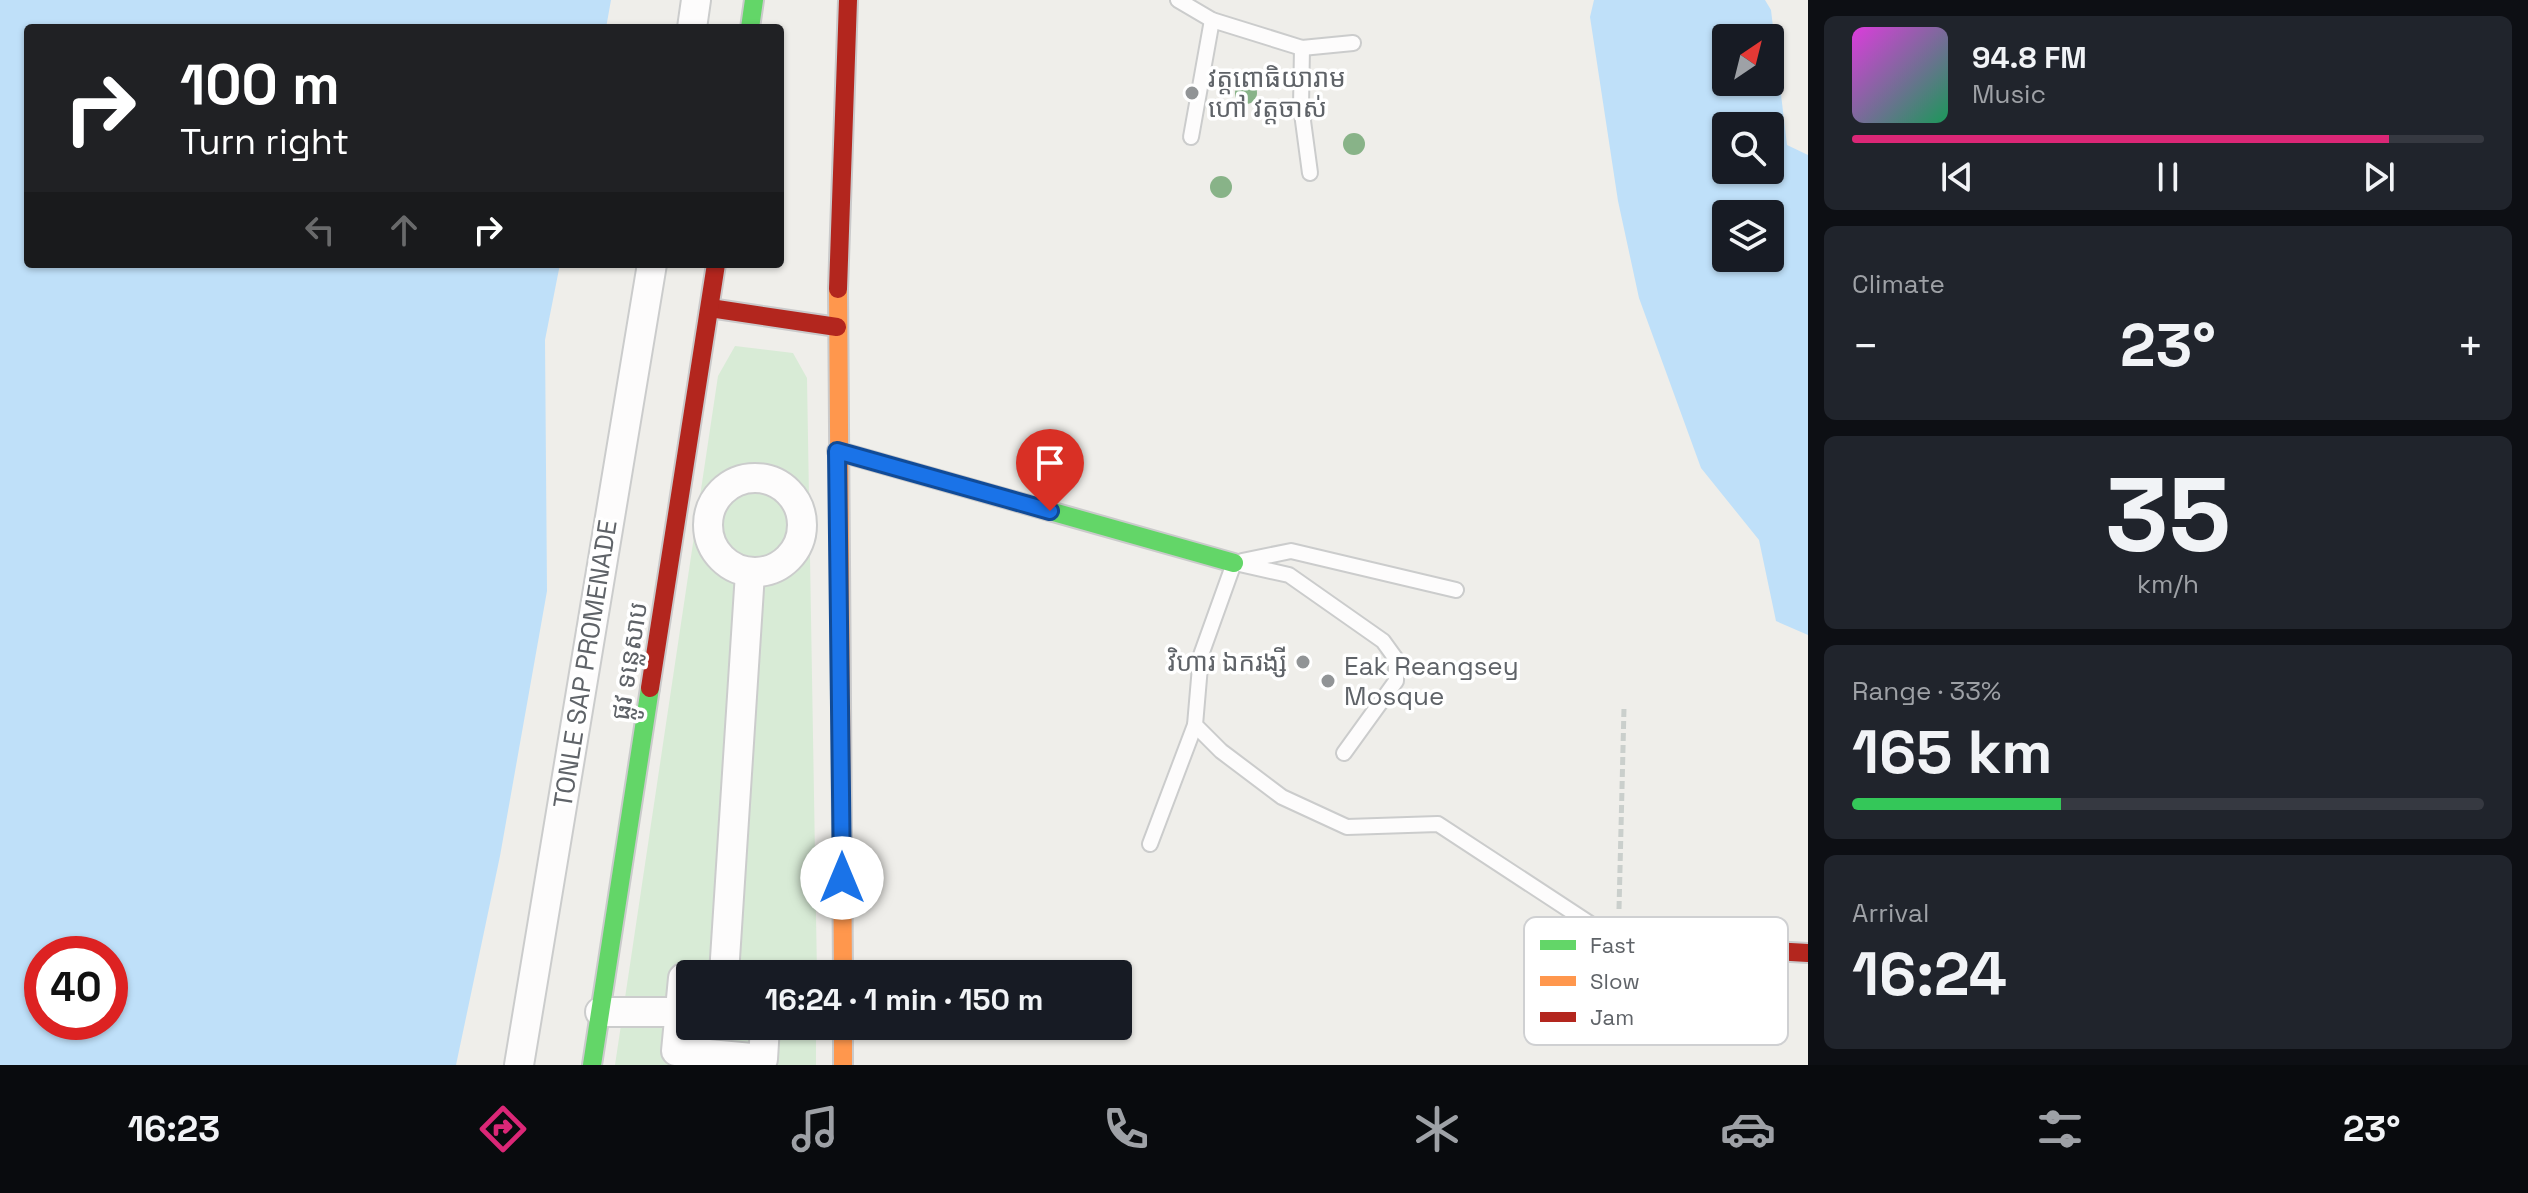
<!DOCTYPE html>
<html lang="en">
<head>
<meta charset="utf-8">
<style>
	body { margin:0; font-family:"Space Grotesk","Noto Sans Khmer",sans-serif; background:#20242c; color:#f1f3f6; height:100vh; display:flex; flex-direction:column; font-size:30px; white-space:nowrap }
	* { box-sizing:border-box; margin:0 }
	p { font-size:26px; color:#9ea1a6 }
	.icon { flex:none; width:44px; height:44px; fill:none; stroke:currentColor; stroke-width:2; stroke-linecap:round; stroke-linejoin:round }
	.map { position:relative; flex:1; overflow:hidden }
	.sheet { display:flex; flex-direction:column; gap:16px; padding:16px; background:#0d0f14; width:720px }
	.sheet>* { flex:none }
	.hud { position:absolute; left:24px; top:24px; width:760px; height:244px; border-radius:8px; box-shadow:0 2px 6px #0004; background:#202124; color:#fff; overflow:hidden }
	.needle { width:52px; rotate:35deg }
	.fabs { position:absolute; left:1712px; top:24px; display:grid; gap:16px }
	.fabs a { display:grid; place-items:center; width:72px; height:72px; border-radius:8px; background:#171b24; box-shadow:0 2px 6px #0004; font-size:40px }
	.speed { position:absolute; left:24px; top:936px; display:flex; gap:16px; font-size:40px; font-weight:700; text-align:center }
	.speed>* { display:grid; place-content:center; width:104px; height:104px; border-radius:50%; background:#171b24; box-shadow:0 2px 6px #0004; line-height:1 }
	.speed .limit { border:12px solid #d22; background:#fff; color:#111 }
	.pin { position:absolute; display:grid; place-items:center; width:68px; height:68px; color:#fff; margin:-82px -34px; border-radius:50% 50% 50% 0; rotate:-45deg; box-shadow:0 0 8px #0007 }
	.pin .icon { rotate:45deg }
	.me { position:absolute; width:88px; margin:-44px; rotate:0deg; stroke-linejoin:round; filter:drop-shadow(0 0 6px #0008) }
	.turn { display:flex; align-items:center; gap:28px; height:168px; padding:0 24px; font-size:36px }
	.turn .icon { width:104px; height:104px; stroke-width:2.5 }
	.turn b { display:block; font-size:56px; line-height:68px }
	.lanes { display:flex; align-items:center; height:76px; padding:0 24px; background:#0003; justify-content:center; gap:40px; direction:ltr }
	.lanes .off { opacity:.35 }
	.big { font-size:60px; font-weight:600; line-height:1.1 }
	.sheet .tile { flex:1; display:flex; flex-direction:column; justify-content:center; gap:12px; min-width:0; padding:0 28px; border-radius:12px; background:#20242c }
	.sheet .dial { align-items:center; gap:0 }
	.dial b { font-size:104px; line-height:1 }
	.song { display:flex; align-items:center; gap:24px }
	.cover { width:96px; height:96px; border-radius:12px; background:linear-gradient(135deg,hsl(300 70% 55%),hsl(150 70% 35%)) }
	.played { height:8px; border-radius:4px; background:linear-gradient(90deg,#db2777 85%,#363941 85%) }
	.keys { display:flex; justify-content:space-around; direction:ltr }
	.heat { display:flex; justify-content:space-between; align-items:center; font-size:44px; direction:ltr }
	.charge { height:12px; border-radius:6px; background:linear-gradient(90deg,#34c759 33%,#363941 0) }
	.trip { position:absolute; left:676px; top:960px; width:456px; height:80px; border-radius:8px; background:#171b24; box-shadow:0 2px 6px #0004; font-weight:600; line-height:80px; text-align:center }
	.tab-bar { display:flex; height:128px; justify-content:space-around; align-items:center; background:#090b0e; color:#9ea1a6 }
	.tab-bar .icon { width:56px; height:56px }
	.tab-bar .selected { color:#db2777 }
	.tab-bar b { font-size:36px; color:#f1f3f6 }
	main { display:flex; flex:1; min-height:0 }
	.map>svg:first-child { display:block }
</style>
</head>
<body>
<main>
<div class="map">
<svg width="1808" height="1065" viewBox="0 0 1808 1065">
	<rect width="100%" height="100%" fill="#efeeea"/>
	<path fill="#d8ebd6" d="M735 346 793 353 807 378 817 974H690V1026H816V1065H615L718 376Z"/>
	<g fill="#bfe0f9" fill-rule="evenodd">
		<path d="M0 0H611L606 28H28V264H560L545 340 547 591 500 856 456 1065H0ZM42 954H110V1022H42Z"/>
		<path d="M1594 0H1765L1771 10 1787 145 1808 155V635L1776 621 1759 540 1701 468 1639 298 1618 201 1590 17ZM1726 38H1770V82H1726ZM1726 126H1770V170H1726ZM1726 214H1770V258H1726Z"/>
	</g>
	<g fill="none" stroke-linecap="round" stroke-linejoin="round">
		<g stroke="#cbcccc" stroke-width="18">
			<g id="lane">
				<path d="M1178 0 1212 20 1302 48 1353 43"/>
				<path d="M1302 48 1301 106 1310 173"/>
				<path d="M1191 137 1212 20"/>
				<path d="M1242 561 1291 551 1456 590"/>
				<path d="M1234 563 1201 655 1195 725 1221 751 1282 797 1347 827 1438 824 1615 940"/>
				<path d="M1235 563 1289 575 1383 641 1396 659V681L1344 753"/>
				<path d="M1150 844 1195 725"/>
			</g>
		</g>
		<g stroke="#cbcccc" stroke-width="32">
			<g id="street">
				<path d="M692 28 696 0"/>
				<circle cx="755" cy="525" r="47"/>
				<path d="M724 974 750 573"/>
				<path d="M690 978H683L676 1051 763 1059 765 1026"/>
				<path d="M600 1012H680"/>
				<path d="M519 1065 652 264"/>
			</g>
		</g>
		<g stroke="#cacacb" stroke-width="22">
			<g id="fast">
				<path d="M750 28 754 0"/>
				<path d="M837 451 1234 563"/>
				<path d="M592 1065 650 688"/>
			</g>
		</g>
		<g stroke="#cacacb" stroke-width="22">
			<g id="slow">
				<path d="M838 289 843 974"/>
				<path d="M843 1026V1065"/>
			</g>
		</g>
		<g stroke="#cacacb" stroke-width="22">
			<g id="jam">
				<path d="M838 289 848 0"/>
				<path d="M710 308 837 327"/>
				<path d="M650 688 716 264"/>
				<path d="M1618 942 1808 953"/>
			</g>
		</g>
		<path stroke="#cacfcc" stroke-width="5" stroke-dasharray="8 4" stroke-linecap="butt" d="M1619 909 1624 708"/>
		<use href="#lane" stroke="#fdfcfc" stroke-width="14"/>
		<use href="#street" stroke="#fdfcfc" stroke-width="28"/>
		<use href="#fast" stroke="#63d668" stroke-width="18"/>
		<use href="#slow" stroke="#ff974d" stroke-width="18"/>
		<use href="#jam" stroke="#b3261e" stroke-width="18"/>
	</g>
	<g fill="#88b388">
		<circle cx="1246" cy="93" r="11"/>
		<circle cx="1354" cy="144" r="11"/>
		<circle cx="1221" cy="187" r="11"/>
	</g>
	<g fill="none" stroke-linecap="round" stroke-linejoin="round">
		<g stroke="#114b97" stroke-width="20">
			<path id="route" d="M842 878 837 451 1050 511"/>
		</g>
		<use href="#route" stroke="#1a73e8" stroke-width="14"/>
	</g>
	<g fill="#919496" stroke="#fff" stroke-width="3">
		<circle cx="1192" cy="93" r="8"/>
		<circle cx="1303" cy="662" r="8"/>
		<circle cx="1328" cy="681" r="8"/>
	</g>
	<g text-anchor="middle" dominant-baseline="central" stroke-width="7" stroke-linejoin="round" paint-order="stroke">
		<g font-size="26" fill="#5f6368" stroke="#fff" text-anchor="start">
			<text x="1208" y="78">វត្តពោធិយារាម<tspan x="1208" dy="30">ហៅ វត្តចាស់</tspan></text>
			<text x="1287" y="662" text-anchor="end">វិហារ ឯករង្សី</text>
			<text x="1344" y="666">Eak Reangsey<tspan x="1344" dy="30">Mosque</tspan></text>
		</g>
		<g font-size="26" fill="#5f6368" stroke="#fff">
			<text transform="translate(629 661) rotate(-81)">ផ្លូវ ទន្លេសាប</text>
			<text transform="translate(585 664) rotate(-81)">TONLE SAP PROMENADE</text>
		</g>
	</g>
	<rect x="1524" y="917" width="264" height="128" rx="12" fill="#fff" stroke="#cfd0d2" stroke-width="2"/>
	<rect x="1540" y="940" width="36" height="10" fill="#63d668"/>
	<rect x="1540" y="976" width="36" height="10" fill="#ff974d"/>
	<rect x="1540" y="1012" width="36" height="10" fill="#b3261e"/>
	<g font-size="22" fill="#5f6368">
		<text x="1590" y="953">Fast</text>
		<text x="1590" y="989">Slow</text>
		<text x="1590" y="1025">Jam</text>
	</g>
</svg>
<div class="fabs">
<a><svg class="needle" viewBox="-14 -14 28 28"><path d="M0-13l5 13h-10z" fill="#e53935"/><path d="M0 13l5-13h-10z" fill="#9ea1a6"/></svg></a>
<a><svg class="icon" aria-label="search" viewBox="0 0 24 24"><circle cx="10" cy="10" r="6"/><path d="M15 15l6 6"/></svg></a>
<a><svg class="icon" aria-label="layers" viewBox="0 0 24 24"><path d="M12 4l9 5-9 5-9-5zM3 14l9 5 9-5"/></svg></a>
</div>
<div class="speed"><div class="limit">40</div></div>
<div class="pin" style="left:1050px;top:511px;background:#d93025"><svg class="icon" aria-label="arrive" viewBox="0 0 24 24"><path d="M6 21V4h12l-3 4 3 4H6"/></svg></div>
<svg class="me" style="left:842px;top:878px" viewBox="-20 -20 40 40"><circle r="19" fill="#fff"/><path d="M0-13L10 11 0 6-10 11z" fill="#1a73e8"/></svg>
<div class="trip">16:24 · 1 min · 150 m</div>
<div class="hud">
<div class="turn"><svg class="icon" aria-label="right" viewBox="0 0 24 24"><path d="M7 20v-9h11M14 6l5 5-5 5"/></svg><div><b>100 m</b>Turn right</div></div>
<div class="lanes"><svg class="icon off" aria-label="left" viewBox="0 0 24 24"><path d="M17 20v-9H6M10 6l-5 5 5 5"/></svg><svg class="icon off" aria-label="ahead" viewBox="0 0 24 24"><path d="M12 20V5M6 11l6-6 6 6"/></svg><svg class="icon" aria-label="right" viewBox="0 0 24 24"><path d="M7 20v-9h11M14 6l5 5-5 5"/></svg></div>
</div>
</div>
<section class="sheet">
<div class="tile">
<div class="song"><i class="cover"></i><div><b>94.8 FM</b><p>Music</p></div></div>
<div class="played"></div>
<div class="keys"><svg class="icon" aria-label="previous" viewBox="0 0 24 24"><path d="M18 5L8 12l10 7zM5 5v14"/></svg><svg class="icon" aria-label="pause" viewBox="0 0 24 24"><path d="M8 5v14M16 5v14"/></svg><svg class="icon" aria-label="next" viewBox="0 0 24 24"><path d="M6 5l10 7-10 7zM19 5v14"/></svg></div>
</div>
<div class="tile"><p>Climate</p>
<div class="heat"><a>−</a><b class="big">23°</b><a>+</a></div>
</div>
<div class="tile dial"><b>35</b><p>km/h</p></div>
<div class="tile"><p>Range · 33%</p><b class="big">165 km</b><div class="charge"></div></div>
<div class="tile"><p>Arrival</p><b class="big">16:24</b></div>
</section>
</main>
<nav class="tab-bar">
<b>16:23</b>
<svg class="icon selected" aria-label="directions" viewBox="0 0 24 24"><path d="M12 3l9 9-9 9-9-9zM9 14v-3h6M13 9l2 2-2 2"/></svg>
<svg class="icon" aria-label="music" viewBox="0 0 24 24"><path d="M9 18V5l10-2v13"/><circle cx="6" cy="18" r="3"/><circle cx="16" cy="16" r="3"/></svg>
<svg class="icon" aria-label="phone" viewBox="0 0 24 24"><path d="M5 4h4l2 5-3 2q2 4 5 5l2-3 5 2v4C11 20 4 13 5 4z"/></svg>
<svg class="icon" aria-label="climate" viewBox="0 0 24 24"><path d="M12 3v18M4 7l16 10M4 17L20 7"/></svg>
<svg class="icon" aria-label="car" viewBox="0 0 24 24"><path d="M5 17H2v-5l4-1 3-4h7l3 4 3 1v5h-3M9 17h6M6 11h13"/><circle cx="7" cy="17" r="2"/><circle cx="17" cy="17" r="2"/></svg>
<svg class="icon" aria-label="filters" viewBox="0 0 24 24"><path d="M4 7h16M4 17h16"/><circle cx="9" cy="7" r="2"/><circle cx="15" cy="17" r="2"/></svg>
<b>23°</b>
</nav>
</body>
</html>
